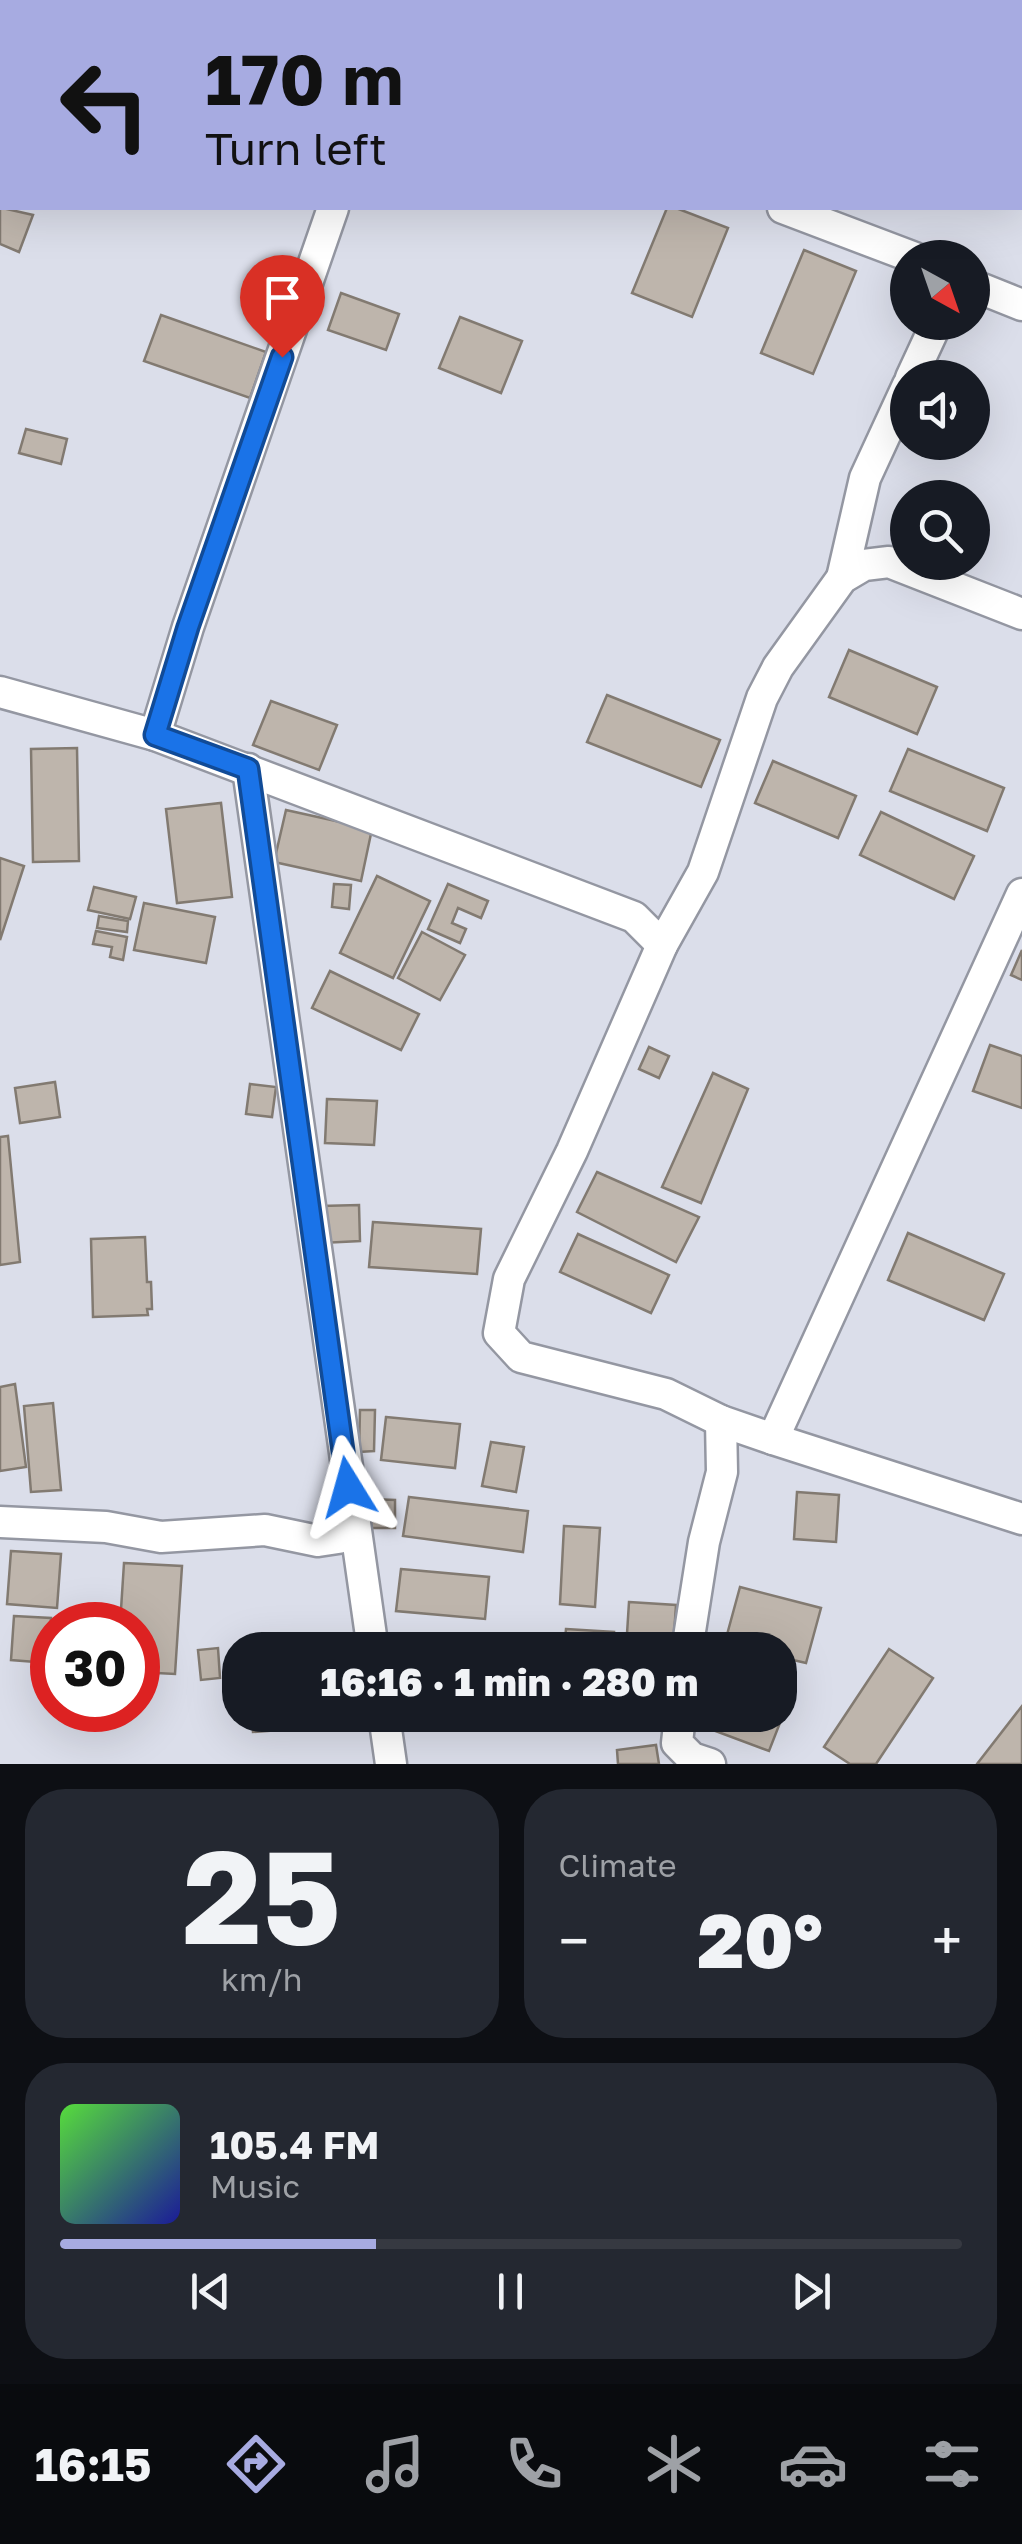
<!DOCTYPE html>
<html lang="en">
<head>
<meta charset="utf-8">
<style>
	body { margin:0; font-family:"Golos Text",sans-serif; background:#242831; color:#f1f3f6; height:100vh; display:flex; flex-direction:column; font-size:38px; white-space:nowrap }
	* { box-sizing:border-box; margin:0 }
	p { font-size:32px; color:#9ea1a6 }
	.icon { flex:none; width:55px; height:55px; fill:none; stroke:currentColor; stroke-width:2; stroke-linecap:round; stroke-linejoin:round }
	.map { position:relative; height:1764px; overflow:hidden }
	.details { display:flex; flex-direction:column; gap:25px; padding:25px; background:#0d0f14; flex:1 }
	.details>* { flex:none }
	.banner { position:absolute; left:0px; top:0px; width:1022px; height:210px; box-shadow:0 10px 40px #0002; background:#a7abe1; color:#111; overflow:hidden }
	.needle { width:65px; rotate:140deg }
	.controls { position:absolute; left:890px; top:240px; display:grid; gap:20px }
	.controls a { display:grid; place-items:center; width:100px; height:100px; border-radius:50%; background:#171b24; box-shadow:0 10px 40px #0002; font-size:50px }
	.speed { position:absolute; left:30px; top:1602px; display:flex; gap:20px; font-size:50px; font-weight:700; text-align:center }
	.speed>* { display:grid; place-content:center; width:130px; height:130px; border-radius:50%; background:#171b24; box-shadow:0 10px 40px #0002; line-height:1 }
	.speed .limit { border:15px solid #d22; background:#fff; color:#111 }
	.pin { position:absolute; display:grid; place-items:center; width:85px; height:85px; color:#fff; margin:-102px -42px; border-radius:50% 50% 50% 0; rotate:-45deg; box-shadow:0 0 10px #0007 }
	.pin .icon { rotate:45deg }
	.me { position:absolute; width:110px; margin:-55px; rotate:352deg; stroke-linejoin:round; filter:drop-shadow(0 0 8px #0008) }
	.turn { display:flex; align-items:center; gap:35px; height:210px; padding:0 40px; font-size:45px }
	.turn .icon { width:130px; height:130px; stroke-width:2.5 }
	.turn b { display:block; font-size:70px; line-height:85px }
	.big { font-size:75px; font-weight:800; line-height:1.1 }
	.details .widget { flex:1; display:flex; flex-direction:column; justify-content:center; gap:15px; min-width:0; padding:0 35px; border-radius:40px; background:#242831 }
	.details .dial { align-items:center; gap:0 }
	.dial b { font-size:130px; line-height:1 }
	.song { display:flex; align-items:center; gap:30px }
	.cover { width:120px; height:120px; border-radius:15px; background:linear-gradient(135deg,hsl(110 70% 55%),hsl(240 70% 35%)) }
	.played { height:10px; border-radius:5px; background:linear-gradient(90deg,#a7abe1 35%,#363941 35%) }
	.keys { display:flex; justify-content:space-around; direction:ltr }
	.heat { display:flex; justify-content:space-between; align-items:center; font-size:55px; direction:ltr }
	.details .tiles { flex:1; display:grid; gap:25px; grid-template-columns:1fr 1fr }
	.widget:last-child { grid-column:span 2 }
	.trip { position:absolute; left:222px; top:1632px; width:575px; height:100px; border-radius:40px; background:#171b24; box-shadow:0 10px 40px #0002; font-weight:800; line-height:100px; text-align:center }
	.tab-bar { display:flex; height:160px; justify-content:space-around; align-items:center; background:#090b0e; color:#9ea1a6 }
	.tab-bar .icon { width:70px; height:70px }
	.tab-bar .on { color:#a7abe1 }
	.tab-bar b { font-size:45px; color:#f1f3f6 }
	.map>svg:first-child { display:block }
</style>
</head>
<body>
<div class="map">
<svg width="1022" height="1764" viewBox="0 0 1022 1764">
	<rect width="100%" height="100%" fill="#dbdeea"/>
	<g fill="#beb5ac" stroke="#827a71" stroke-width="2.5">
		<path d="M0 203 2 208 33 215 19 252 0 244Z"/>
		<path d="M667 208H676L728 228 692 317 632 293Z"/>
		<path d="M804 250 856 271 813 374 761 353Z"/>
		<path d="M341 293 399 314 386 350 328 330Z"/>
		<path d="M161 315 266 352 250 398 144 361Z"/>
		<path d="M460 317 522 341 501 393 439 368Z"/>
		<path d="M26 429 67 439 61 464 19 453Z"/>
		<path d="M849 650 937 687 917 734 829 697Z"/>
		<path d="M607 695 720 740 701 787 587 742Z"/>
		<path d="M271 701 337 725 319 770 253 745Z"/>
		<path d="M77 748 79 861 33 862 31 749Z"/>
		<path d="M908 749 1004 788 987 831 890 791Z"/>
		<path d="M773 761 856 796 838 838 755 803Z"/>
		<path d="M221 803 232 897 177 903 166 809Z"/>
		<path d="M286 810 372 829 361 881 274 862Z"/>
		<path d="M881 812 974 856 954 899 860 855Z"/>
		<path d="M0 858 24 866 0 940Z"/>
		<path d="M377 876 430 901 393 978 340 953Z"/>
		<path d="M334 884 351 885 349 909 332 907Z"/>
		<path d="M448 884 488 901 481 918 458 908 452 923 466 929 460 943 428 929Z"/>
		<path d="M94 887 136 897 130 919 88 910Z"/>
		<path d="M144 903 215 917 206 963 134 950Z"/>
		<path d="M99 916 128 921 127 932 97 928Z"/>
		<path d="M96 931 127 937 123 960 110 957 112 947 93 944Z"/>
		<path d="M422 932 465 955 440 1000 398 978Z"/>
		<path d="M1022 950V980L1011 975Z"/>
		<path d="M330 971 419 1014 401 1050 312 1008Z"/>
		<path d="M990 1045 1022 1056V1108L973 1091Z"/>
		<path d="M649 1047 669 1056 659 1078 639 1069Z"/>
		<path d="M713 1073 748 1089 701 1203 662 1187Z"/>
		<path d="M55 1082 60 1117 20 1123 15 1088Z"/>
		<path d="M250 1084 276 1087 272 1117 246 1114Z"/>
		<path d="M327 1099 377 1101 374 1145 325 1143Z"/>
		<path d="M8 1136 20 1262 0 1265V1137Z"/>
		<path d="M597 1172 699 1217 676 1262 577 1212Z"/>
		<path d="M359 1205 360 1241 322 1243 321 1206Z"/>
		<path d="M373 1222 481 1229 477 1274 369 1267Z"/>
		<path d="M908 1233 1004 1274 984 1320 888 1280Z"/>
		<path d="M578 1234 669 1275 651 1313 560 1272Z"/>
		<path d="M145 1237 147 1282H151L152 1309H147L148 1315 93 1317 91 1239Z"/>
		<path d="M15 1384 26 1467 0 1471V1387Z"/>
		<path d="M53 1403 61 1490 31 1492 24 1406Z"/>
		<path d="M360 1410H375L374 1451 359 1452Z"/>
		<path d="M386 1417 460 1424 455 1468 381 1460Z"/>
		<path d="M491 1442 524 1447 516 1492 482 1486Z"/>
		<path d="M797 1492 839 1495 836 1542 794 1539Z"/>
		<path d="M409 1497 528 1511 523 1552 403 1536Z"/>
		<path d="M369 1499 395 1500V1528H369Z"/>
		<path d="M564 1526 600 1528 595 1607 560 1604Z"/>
		<path d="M11 1551 61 1554 57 1608 7 1604Z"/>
		<path d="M124 1563 182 1566 175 1674 138 1672V1625H120Z"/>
		<path d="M401 1569 489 1577 485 1619 396 1611Z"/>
		<path d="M740 1587 821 1608 806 1663 780 1657V1650H755L725 1642Z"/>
		<path d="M629 1602 676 1605 673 1650H626Z"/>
		<path d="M14 1616 51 1618 48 1663 11 1660Z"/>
		<path d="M566 1629 614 1632 612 1650H564Z"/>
		<path d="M218 1648 220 1678 201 1680 198 1650Z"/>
		<path d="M889 1649 933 1678 876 1764H850L824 1747Z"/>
		<path d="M1022 1706V1764H977Z"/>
		<path d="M780 1708 785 1710 769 1751 702 1726 706 1715H780Z"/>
		<path d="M252 1715H358V1724L253 1732Z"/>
		<path d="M545 1715H598L596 1725Z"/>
		<path d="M656 1745 659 1764H618L617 1750Z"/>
	</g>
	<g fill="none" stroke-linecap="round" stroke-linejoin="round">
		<g stroke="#9497a2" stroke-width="35">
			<g id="minor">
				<path d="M140 0 146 2"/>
				<path d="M401 2 402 0"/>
				<path d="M712 2 713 0"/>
				<path d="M783 208 915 258"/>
				<path d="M972 285 1022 305"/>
				<path d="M911 378 937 322"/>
				<path d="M842 578 865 478 908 385"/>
				<path d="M0 692 155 735 634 917 662 945 703 872 762 698 778 667 842 578 864 565 889 562 1022 614"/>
				<path d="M155 735 188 627 333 208"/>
				<path d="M248 769 373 1650"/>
				<path d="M662 945 572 1151 509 1279 499 1333 521 1357 666 1394 721 1421 773 1439 1022 1519"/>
				<path d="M773 1439 1022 894"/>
				<path d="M0 1522 106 1527 161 1537 265 1530 318 1541 338 1538"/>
				<path d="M687 1650 704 1542 722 1472 721 1421"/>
				<path d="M384 1715 391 1764"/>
				<path d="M680 1715 677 1743 692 1758 710 1764"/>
			</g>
		</g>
		<use href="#minor" stroke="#fff" stroke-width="30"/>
	</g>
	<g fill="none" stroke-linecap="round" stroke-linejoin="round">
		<g stroke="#114b97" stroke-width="25">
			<path id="route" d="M282 357 188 627 155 735 248 769 348 1487"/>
		</g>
		<use href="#route" stroke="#1a73e8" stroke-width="18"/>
	</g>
</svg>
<div class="controls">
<a><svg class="needle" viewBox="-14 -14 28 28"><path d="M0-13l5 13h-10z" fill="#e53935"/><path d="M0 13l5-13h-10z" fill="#9ea1a6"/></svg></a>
<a><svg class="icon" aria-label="sound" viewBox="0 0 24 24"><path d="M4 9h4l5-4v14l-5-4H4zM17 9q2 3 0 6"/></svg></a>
<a><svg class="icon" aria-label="search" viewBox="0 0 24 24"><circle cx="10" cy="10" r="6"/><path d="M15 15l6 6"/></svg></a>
</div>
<div class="speed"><div class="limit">30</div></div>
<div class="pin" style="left:282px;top:357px;background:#d93025"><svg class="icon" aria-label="arrive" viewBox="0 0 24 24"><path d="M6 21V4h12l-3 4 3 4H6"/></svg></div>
<svg class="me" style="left:348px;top:1487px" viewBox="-20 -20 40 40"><path d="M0-17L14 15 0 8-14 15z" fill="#1a73e8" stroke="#fff" stroke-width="4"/></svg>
<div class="trip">16:16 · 1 min · 280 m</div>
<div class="banner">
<div class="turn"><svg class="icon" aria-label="left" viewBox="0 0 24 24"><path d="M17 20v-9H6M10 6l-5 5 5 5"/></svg><div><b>170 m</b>Turn left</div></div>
</div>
</div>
<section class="details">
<div class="tiles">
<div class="widget dial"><b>25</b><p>km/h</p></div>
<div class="widget"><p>Climate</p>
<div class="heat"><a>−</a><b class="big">20°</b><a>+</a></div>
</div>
<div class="widget">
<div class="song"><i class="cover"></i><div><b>105.4 FM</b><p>Music</p></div></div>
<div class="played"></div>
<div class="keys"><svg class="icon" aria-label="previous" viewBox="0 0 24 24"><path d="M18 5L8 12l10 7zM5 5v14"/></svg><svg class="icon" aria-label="pause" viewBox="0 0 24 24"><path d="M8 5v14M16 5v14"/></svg><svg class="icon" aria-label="next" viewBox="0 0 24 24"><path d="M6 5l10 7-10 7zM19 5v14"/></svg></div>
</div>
</div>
</section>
<nav class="tab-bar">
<b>16:15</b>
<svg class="icon on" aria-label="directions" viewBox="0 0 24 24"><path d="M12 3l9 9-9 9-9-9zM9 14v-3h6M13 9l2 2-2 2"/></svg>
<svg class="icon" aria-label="music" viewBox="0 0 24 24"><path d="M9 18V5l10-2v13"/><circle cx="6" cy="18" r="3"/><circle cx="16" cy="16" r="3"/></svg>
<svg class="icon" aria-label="phone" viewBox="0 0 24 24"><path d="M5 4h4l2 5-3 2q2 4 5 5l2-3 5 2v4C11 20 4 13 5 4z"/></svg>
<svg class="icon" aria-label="climate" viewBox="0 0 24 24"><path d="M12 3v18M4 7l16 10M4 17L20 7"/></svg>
<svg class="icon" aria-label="car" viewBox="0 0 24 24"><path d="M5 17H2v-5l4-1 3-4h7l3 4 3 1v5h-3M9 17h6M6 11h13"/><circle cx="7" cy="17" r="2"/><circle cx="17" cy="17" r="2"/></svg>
<svg class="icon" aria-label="filters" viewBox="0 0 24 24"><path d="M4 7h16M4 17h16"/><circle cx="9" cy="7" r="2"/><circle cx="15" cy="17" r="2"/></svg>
</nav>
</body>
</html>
